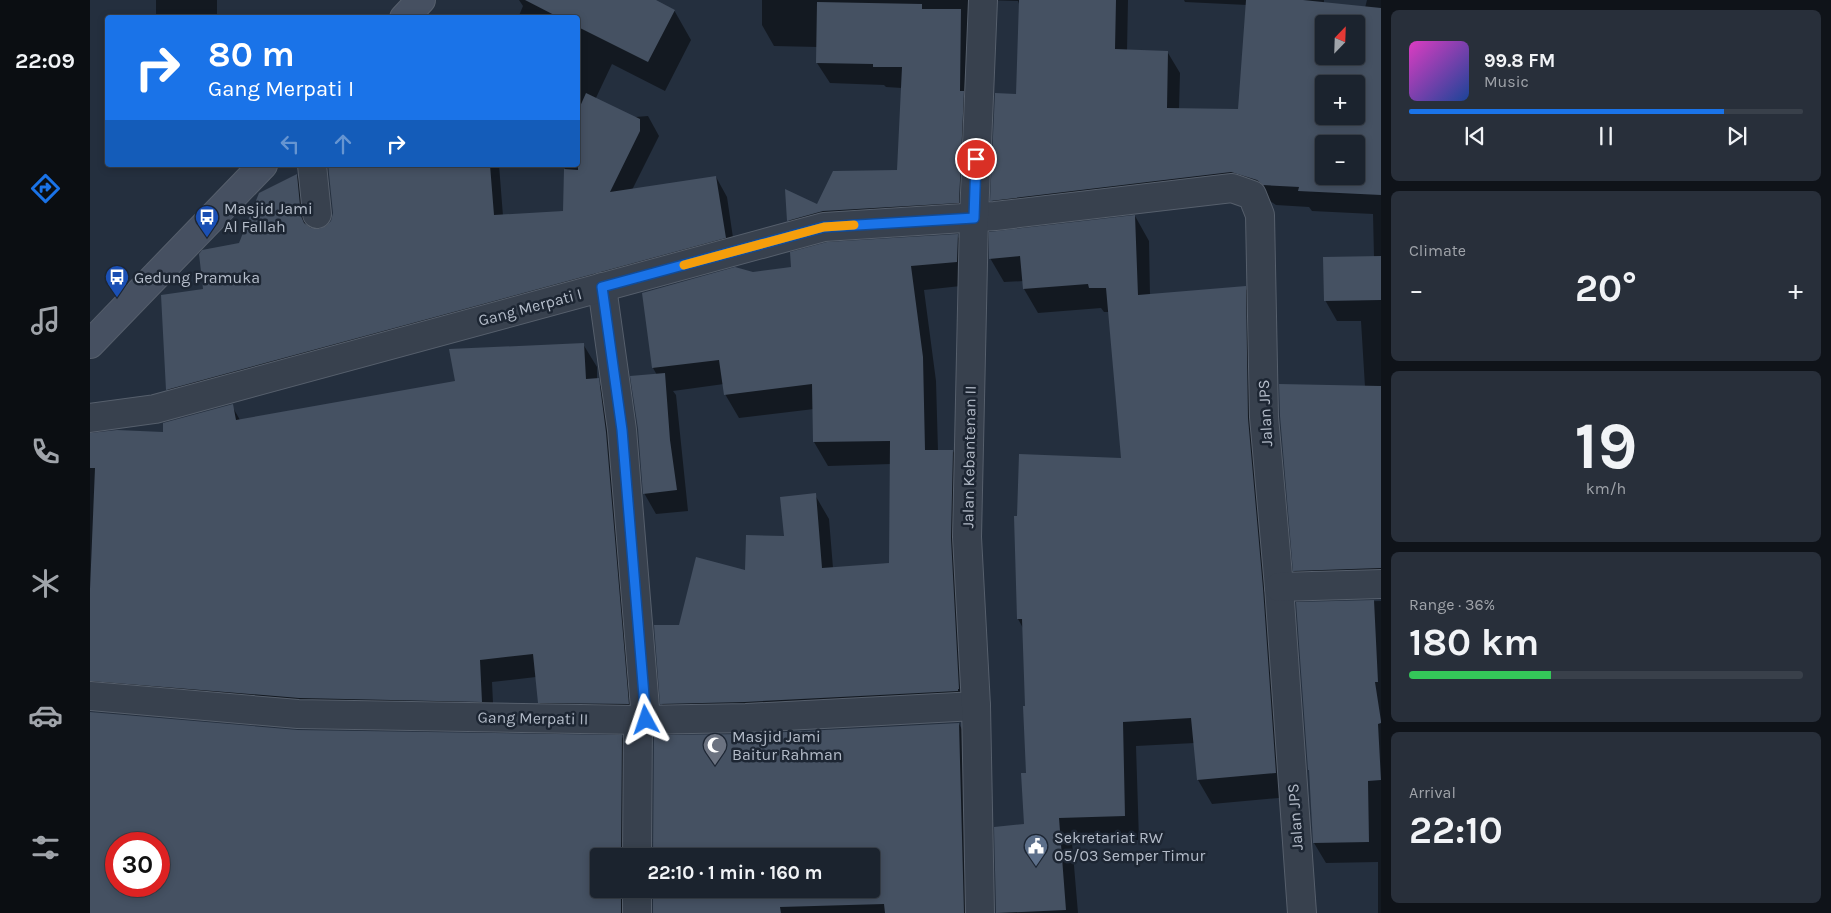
<!DOCTYPE html>
<html lang="en">
<head>
<meta charset="utf-8">
<style>
	body { margin:0; font-family:Karla,sans-serif; background:#282f3a; color:#f1f3f6; height:100vh; display:flex; flex-direction:column; font-size:19px; white-space:nowrap }
	* { box-sizing:border-box; margin:0 }
	p { font-size:16px; color:#a0a4aa }
	.icon { flex:none; width:28px; height:28px; fill:none; stroke:currentColor; stroke-width:2; stroke-linecap:round; stroke-linejoin:round }
	.map { position:relative; flex:1; overflow:hidden }
	.drawer { display:flex; flex-direction:column; gap:10px; padding:10px; background:#0f1319; width:450px }
	.drawer>* { flex:none }
	.guide { position:absolute; left:15px; top:15px; width:475px; height:152px; border-radius:5px; box-shadow:0 2px 8px #0003,0 0 0 1px #39404a; background:#1a73e8; color:#fff; overflow:hidden }
	.needle { width:32px; rotate:23deg }
	.controls { position:absolute; left:1225px; top:15px; display:grid; gap:10px }
	.controls a { display:grid; place-items:center; width:50px; height:50px; border-radius:5px; background:#1b232e; box-shadow:0 2px 8px #0003,0 0 0 1px #39404a; font-size:25px }
	.speed { position:absolute; left:15px; top:832px; display:flex; gap:10px; font-size:25px; font-weight:700; text-align:center }
	.speed>* { display:grid; place-content:center; width:65px; height:65px; border-radius:50%; background:#1b232e; box-shadow:0 2px 8px #0003,0 0 0 1px #39404a; line-height:1 }
	.speed .limit { border:8px solid #d22; background:#fff; color:#111 }
	.pin { position:absolute; display:grid; place-items:center; width:42px; height:42px; color:#fff; margin:-21px; border:2px solid #fff; border-radius:50%; box-shadow:0 1px 5px #0007 }
	.me { position:absolute; width:55px; margin:-28px; rotate:355deg; stroke-linejoin:round; filter:drop-shadow(0 0 4px #0008) }
	.turn { display:flex; align-items:center; gap:18px; height:105px; padding:0 20px; font-size:22px }
	.turn .icon { width:65px; height:65px; stroke-width:2.5 }
	.turn b { display:block; font-size:35px; line-height:42px }
	.lanes { display:flex; align-items:center; height:48px; padding:0 20px; background:#0003; justify-content:center; gap:25px; direction:ltr }
	.lanes .off { opacity:.35 }
	.big { font-size:38px; font-weight:700; line-height:1.1 }
	.drawer .card { flex:1; display:flex; flex-direction:column; justify-content:center; gap:8px; min-width:0; padding:0 18px; border-radius:8px; background:#282f3a }
	.drawer .dial { align-items:center; gap:0 }
	.dial b { font-size:65px; line-height:1 }
	.song { display:flex; align-items:center; gap:15px }
	.cover { width:60px; height:60px; border-radius:8px; background:linear-gradient(135deg,hsl(310 70% 55%),hsl(220 70% 35%)) }
	.played { height:5px; border-radius:2px; background:linear-gradient(90deg,#1a73e8 80%,#39404a 80%) }
	.keys { display:flex; justify-content:space-around; direction:ltr }
	.heat { display:flex; justify-content:space-between; align-items:center; font-size:28px; direction:ltr }
	.charge { height:8px; border-radius:4px; background:linear-gradient(90deg,#34c759 36%,#39404a 0) }
	.trip { position:absolute; left:500px; top:848px; width:290px; height:50px; border-radius:5px; background:#1b232e; box-shadow:0 2px 8px #0003,0 0 0 1px #39404a; font-weight:700; line-height:50px; text-align:center }
	main { display:flex; flex:1; min-height:0 }
	.menu { display:flex; flex-direction:column; width:90px; justify-content:space-around; align-items:center; background:#0b0e12; color:#a0a4aa }
	.menu .icon { width:35px; height:35px }
	.menu .active { color:#1a73e8 }
	.menu b { font-size:22px; color:#f1f3f6 }
	.map>svg:first-child { display:block }
</style>
</head>
<body>
<main>
<nav class="menu">
<b>22:09</b>
<svg class="icon active" aria-label="directions" viewBox="0 0 24 24"><path d="M12 3l9 9-9 9-9-9zM9 14v-3h6M13 9l2 2-2 2"/></svg>
<svg class="icon" aria-label="music" viewBox="0 0 24 24"><path d="M9 18V5l10-2v13"/><circle cx="6" cy="18" r="3"/><circle cx="16" cy="16" r="3"/></svg>
<svg class="icon" aria-label="phone" viewBox="0 0 24 24"><path d="M5 4h4l2 5-3 2q2 4 5 5l2-3 5 2v4C11 20 4 13 5 4z"/></svg>
<svg class="icon" aria-label="climate" viewBox="0 0 24 24"><path d="M12 3v18M4 7l16 10M4 17L20 7"/></svg>
<svg class="icon" aria-label="car" viewBox="0 0 24 24"><path d="M5 17H2v-5l4-1 3-4h7l3 4 3 1v5h-3M9 17h6M6 11h13"/><circle cx="7" cy="17" r="2"/><circle cx="17" cy="17" r="2"/></svg>
<svg class="icon" aria-label="filters" viewBox="0 0 24 24"><path d="M4 7h16M4 17h16"/><circle cx="9" cy="7" r="2"/><circle cx="15" cy="17" r="2"/></svg>
</nav>
<div class="map">
<svg width="1291" height="913" viewBox="0 0 1291 913">
	<rect width="100%" height="100%" fill="#242f3e"/>
	<g fill="#0007" fill-rule="evenodd">
		<rect x="66" y="0" width="61" height="18"/>
		<path d="M429 0H564L584 10 601 40 575 91 522 64 495 121 558 116 569 136 542 190 626 177 637 197 646 258 89 409 78 389 114 290 207 175 218 195 222 230 229 231 237 227 243 220 244 212 238 165H409L413 216 474 213 475 165H488V18H428L433 6Z"/>
		<path d="M672 0H883L880 223 711 241 699 220 727 206 808 171 812 88 796 87 794 85 740 83 727 63 728 47 684 46 672 25Z"/>
		<path d="M893 0H1038L1037 51 1078 53 1090 73 1089 109 1149 111 1157 5 1095 2 1094 0H1234V3L1275 8 1277 0H1291V589L1217 591 1204 571 1275 387 1271 321H1247L1235 300 1284 257 1283 214 1222 211 1219 207 1186 205 1180 201 1153 193 914 221 902 200 927 95 930 7 928 1ZM1234 24H1266V56H1234ZM1234 84H1266V116H1234ZM1234 144H1266V176H1234Z"/>
		<path d="M1045 216 1059 241 1060 295 1155 287 1169 312 1200 797 1122 804 1108 780 1105 743 1046 746 1049 840 982 842 988 913H906L905 828 935 825 937 774V707L933 628 928 619 1032 459 1019 312H1014L1011 308 948 313 934 289V281L914 282 900 258Z"/>
		<path d="M867 235 881 259 880 285 834 290 846 381 848 451H863L876 475 882 713 585 727 572 704 590 627 695 538 725 495 739 519 743 568 800 564 801 464 738 466 724 442V409L649 418 635 394 634 384 583 391 586 395 598 511 566 514 554 493 567 375 563 368 663 273 702 268Z"/>
		<path d="M493 344 507 367V380L521 402 551 727 462 725 449 702 446 677 402 682 404 724 6 705 0 710V434H75L142 406 150 420 366 382Z"/>
		<path d="M1291 601V913H1288V862L1236 863 1224 843 1221 773 1219 770 1207 603Z"/>
		<path d="M0 713 207 731 532 737 545 759 544 856H509V889H781V856H564L565 737 656 735 869 724 882 747 887 913H564V897L560 896 544 913H0ZM26 844H69V886H26Z"/>
	</g>
	<g fill="#455162" fill-rule="evenodd">
		<path d="M435 0H566L585 10 558 62 488 27V18H470Z"/>
		<path d="M929 0H1026L1025 49 1078 51 1077 108 1148 109 1156 0H1213L1291 8V195L1208 191 1209 187 1173 185 1167 180 1141 172 900 201 905 93 926 94ZM1234 24H1266V56H1234ZM1234 84H1266V116H1234ZM1234 144H1266V176H1234Z"/>
		<path d="M727 2 832 4V9H871L870 91H874L869 203 733 211 697 221 695 189 727 204 743 171 807 170 812 67H783V64L726 63Z"/>
		<path d="M496 93 550 119V131L520 192 626 176 636 238 76 390 71 295 113 289 109 254 112 250 149 243 169 193 207 174 211 216 214 223 221 228 229 229 236 226 241 221 243 213 238 165H400L404 215 473 211 474 169 488 170V111Z"/>
		<path d="M1045 215 1048 295 1156 286 1158 418 1173 588 1186 773 1107 780 1101 718 1033 722 1035 816 969 818 976 910 906 913 904 827 934 824 931 773H936L933 706H935L932 619H927L924 516H927L929 454 1031 458 1016 288H999L998 284 933 289 930 256 899 259V232Z"/>
		<path d="M868 234 867 262 821 266 833 357 835 450H863L861 538 869 689H868V691L655 702 570 704 564 625H589L606 557 655 570 656 535 694 536 690 497 726 493 732 568 799 563 800 441 723 442 722 384 634 395 629 360 562 368 552 293 645 267 663 272 701 267 700 252 737 242Z"/>
		<path d="M1291 256V300L1234 301 1233 257Z"/>
		<path d="M494 343 496 379 509 378 516 432 539 704 448 703 443 654 390 660 392 702 209 698 0 681V589L5 468H0V433L27 430 73 432V423L143 404 146 420 365 381 359 349Z"/>
		<path d="M575 373 580 440 587 490 553 494 548 429 540 376Z"/>
		<path d="M1189 384 1291 386V568L1203 571 1190 416Z"/>
		<path d="M1284 600 1288 682H1285L1291 721V723L1288 724 1291 780 1278 781 1279 842 1223 843 1219 770H1218L1206 602Z"/>
		<path d="M0 712 208 730 532 735 531 856H509V889H531V913H0ZM26 844H69V886H26Z"/>
		<path d="M869 723 874 913H795L794 904 690 907 691 913H563V889H781V856H563L564 735 656 734Z"/>
	</g>
	<g fill="none" stroke-linecap="round" stroke-linejoin="round">
		<g stroke="#565f6c" stroke-width="30">
			<g id="street">
				<path d="M222 165 227 214"/>
				<path d="M512 287 532 430 556 720"/>
				<path d="M0 418 65 409 734 227 905 216 1142 188 1162 195 1170 215 1174 417 1189 587 1212 913"/>
				<path d="M1189 587 1291 584"/>
				<path d="M0 696 208 714 548 720 656 718 886 706"/>
				<path d="M547 856 548 720"/>
				<path d="M547 913V889"/>
				<path d="M890 913 886 706 877 537 884 217 893 0"/>
			</g>
		</g>
		<g stroke="#565f6c" stroke-width="30">
			<g id="secondary">
				<path d="M314 18 331 0"/>
				<path d="M0 344 173 165"/>
			</g>
		</g>
		<use href="#street" stroke="#38414e" stroke-width="28"/>
		<use href="#secondary" stroke="#465061" stroke-width="28"/>
	</g>
	<g fill="none" stroke-linecap="round" stroke-linejoin="round">
		<g stroke="#114b97" stroke-width="12">
			<path id="route" d="M556 720 532 430 512 287 734 227 884 218 886 159"/>
		</g>
		<use href="#route" stroke="#1a73e8" stroke-width="9"/>
		<path stroke="#f59e0b" stroke-width="9" d="M594 265 734 227 764 225"/>
	</g>
	<defs>
		<g id="bus-pin" transform="scale(1.25)"><path d="M0 17L-7.5 6A9.5 9.5 0 1 1 7.5 6Z" fill="#1a4fb4" stroke="#1d2633"/><path d="M-5-6H5V4H4V6H2V4H-2V6H-4V4H-5ZM-3.5-4V0h7V-4ZM-3.5 1.2v1.5H-2V1.2ZM2 1.2v1.5H3.5V1.2Z" fill="#fff"/></g>
		<g id="mosque-pin" transform="scale(1.25)"><path d="M0 17L-7.5 6A9.5 9.5 0 1 1 7.5 6Z" fill="#6b7280" stroke="#1d2633"/><path d="M3.5-4.9A6 6 0 1 0 3.5 4.9A5 5 0 1 1 3.5-4.9Z" fill="#fff"/></g>
		<g id="civic-pin" transform="scale(1.25)"><path d="M0 17L-7.5 6A9.5 9.5 0 1 1 7.5 6Z" fill="#5c6f8a" stroke="#1d2633"/><path d="M-.6-6.5H3V-4.5H.6V-3L4-1V1h2V6H-6V1h2V-1L-.6-3ZM-1.2 2.5V6h2.4V2.5Z" fill="#fff"/></g>
	</defs>
	<g fill-rule="evenodd">
		<use href="#bus-pin" x="117" y="217"/>
		<use href="#bus-pin" x="27" y="277"/>
		<use href="#mosque-pin" x="625" y="745"/>
		<use href="#civic-pin" x="946" y="846"/>
	</g>
	<g text-anchor="middle" dominant-baseline="central" stroke-width="5" stroke-linejoin="round" paint-order="stroke">
		<g font-size="16" fill="#b4bcc9" stroke="#1d2633" text-anchor="start">
			<text x="134" y="208">Masjid Jami<tspan x="134" dy="18">Al Fallah</tspan></text>
			<text x="44" y="277">Gedung Pramuka</text>
			<text x="642" y="736">Masjid Jami<tspan x="642" dy="18">Baitur Rahman</tspan></text>
			<text x="964" y="837">Sekretariat RW<tspan x="964" dy="18">05/03 Semper Timur</tspan></text>
		</g>
		<g font-size="16" fill="#b4bcc9" stroke="#1d2633">
			<text transform="translate(440 307) rotate(-15)">Gang Merpati I</text>
			<text transform="translate(1175 413) rotate(-93)">Jalan JPS</text>
			<text transform="translate(879 457) rotate(-89)">Jalan Kebantenan II</text>
			<text transform="translate(443 718) rotate(1)">Gang Merpati II</text>
			<text transform="translate(1205 817) rotate(-94)">Jalan JPS</text>
		</g>
	</g>
</svg>
<div class="controls">
<a><svg class="needle" viewBox="-14 -14 28 28"><path d="M0-13l5 13h-10z" fill="#e53935"/><path d="M0 13l5-13h-10z" fill="#a0a4aa"/></svg></a>
<a>+</a>
<a>−</a>
</div>
<div class="speed"><div class="limit">30</div></div>
<div class="pin" style="left:886px;top:159px;background:#d93025"><svg class="icon" aria-label="arrive" viewBox="0 0 24 24"><path d="M6 21V4h12l-3 4 3 4H6"/></svg></div>
<svg class="me" style="left:556px;top:720px" viewBox="-20 -20 40 40"><path d="M0-17L14 15 0 8-14 15z" fill="#1a73e8" stroke="#fff" stroke-width="4"/></svg>
<div class="trip">22:10 · 1 min · 160 m</div>
<div class="guide">
<div class="turn"><svg class="icon" aria-label="right" viewBox="0 0 24 24"><path d="M7 20v-9h11M14 6l5 5-5 5"/></svg><div><b>80 m</b>Gang Merpati I</div></div>
<div class="lanes"><svg class="icon off" aria-label="left" viewBox="0 0 24 24"><path d="M17 20v-9H6M10 6l-5 5 5 5"/></svg><svg class="icon off" aria-label="ahead" viewBox="0 0 24 24"><path d="M12 20V5M6 11l6-6 6 6"/></svg><svg class="icon" aria-label="right" viewBox="0 0 24 24"><path d="M7 20v-9h11M14 6l5 5-5 5"/></svg></div>
</div>
</div>
<section class="drawer">
<div class="card">
<div class="song"><i class="cover"></i><div><b>99.8 FM</b><p>Music</p></div></div>
<div class="played"></div>
<div class="keys"><svg class="icon" aria-label="previous" viewBox="0 0 24 24"><path d="M18 5L8 12l10 7zM5 5v14"/></svg><svg class="icon" aria-label="pause" viewBox="0 0 24 24"><path d="M8 5v14M16 5v14"/></svg><svg class="icon" aria-label="next" viewBox="0 0 24 24"><path d="M6 5l10 7-10 7zM19 5v14"/></svg></div>
</div>
<div class="card"><p>Climate</p>
<div class="heat"><a>−</a><b class="big">20°</b><a>+</a></div>
</div>
<div class="card dial"><b>19</b><p>km/h</p></div>
<div class="card"><p>Range · 36%</p><b class="big">180 km</b><div class="charge"></div></div>
<div class="card"><p>Arrival</p><b class="big">22:10</b></div>
</section>
</main>
</body>
</html>
